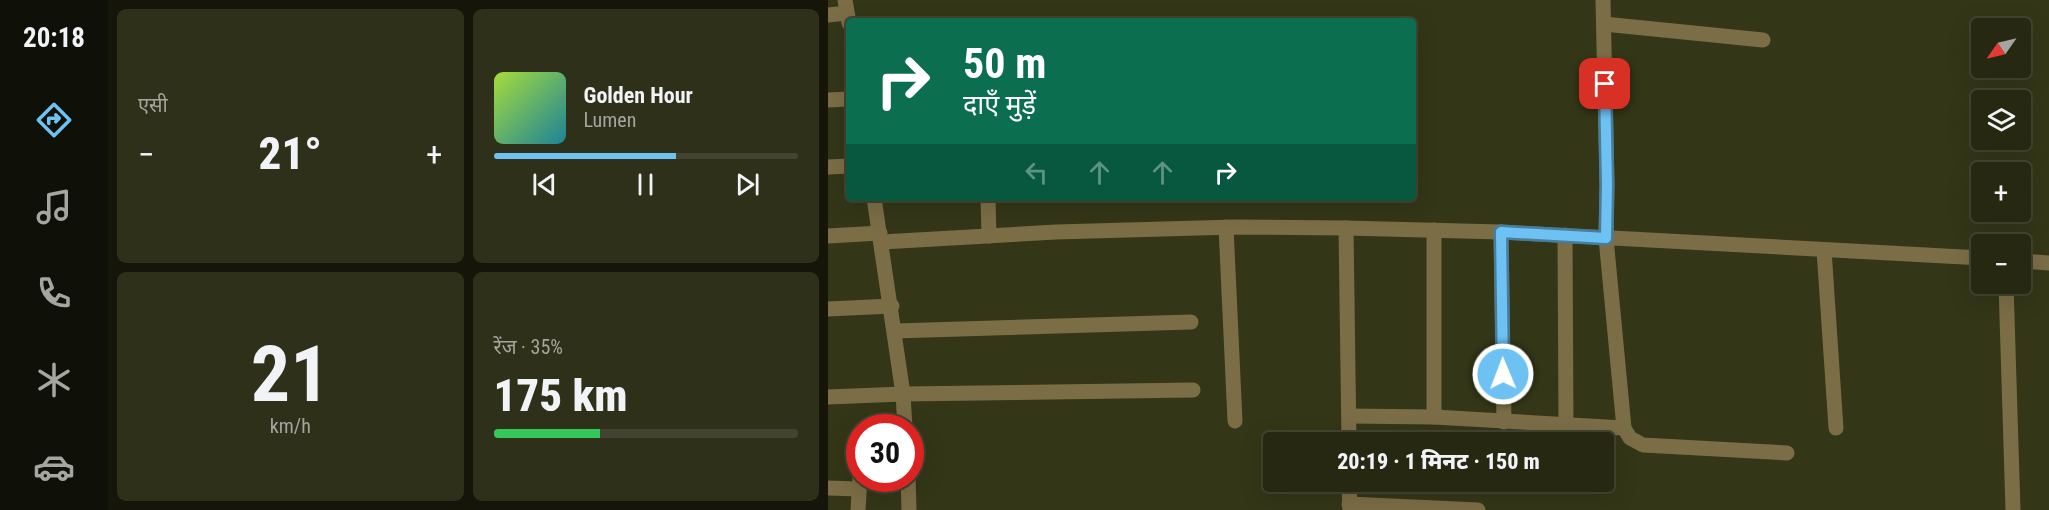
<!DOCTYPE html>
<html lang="hi">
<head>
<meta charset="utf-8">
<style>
	body { margin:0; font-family:"Roboto Condensed","Noto Sans Devanagari",sans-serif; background:#2e301a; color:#f1f3f6; height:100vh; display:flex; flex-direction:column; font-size:22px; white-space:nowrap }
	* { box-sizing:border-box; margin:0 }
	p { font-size:20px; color:#a4a69f }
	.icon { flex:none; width:33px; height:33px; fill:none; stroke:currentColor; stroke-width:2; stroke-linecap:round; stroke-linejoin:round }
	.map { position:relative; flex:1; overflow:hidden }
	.sheet { display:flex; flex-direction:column; gap:9px; padding:9px; background:#151609; width:720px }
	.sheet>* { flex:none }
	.guide { position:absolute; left:18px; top:18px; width:570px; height:183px; border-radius:6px; box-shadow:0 6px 24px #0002,0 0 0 2px #424431; background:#0b6e4f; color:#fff; overflow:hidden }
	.needle { width:39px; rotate:236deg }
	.tools { position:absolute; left:1143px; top:18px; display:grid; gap:12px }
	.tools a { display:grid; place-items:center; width:60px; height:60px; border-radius:6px; background:#262811; box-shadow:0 6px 24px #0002,0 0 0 2px #424431; font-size:30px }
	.speed { position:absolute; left:18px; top:414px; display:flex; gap:12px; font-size:30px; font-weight:700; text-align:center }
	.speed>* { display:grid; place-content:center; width:78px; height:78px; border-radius:50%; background:#262811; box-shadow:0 6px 24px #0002,0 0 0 2px #424431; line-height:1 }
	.speed .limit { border:9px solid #d22; background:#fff; color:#111 }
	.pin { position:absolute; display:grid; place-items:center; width:51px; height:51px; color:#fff; margin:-26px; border-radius:12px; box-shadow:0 3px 9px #0006 }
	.me { position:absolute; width:66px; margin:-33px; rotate:359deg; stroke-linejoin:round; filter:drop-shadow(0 0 4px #0008) }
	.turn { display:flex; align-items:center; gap:21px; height:126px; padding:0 18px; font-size:27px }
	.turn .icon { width:78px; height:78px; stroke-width:2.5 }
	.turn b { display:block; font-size:42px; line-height:51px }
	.lanes { display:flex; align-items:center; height:57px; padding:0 18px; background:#0003; justify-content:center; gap:30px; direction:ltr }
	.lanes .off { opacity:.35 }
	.big { font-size:45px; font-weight:800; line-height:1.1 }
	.sheet .widget { flex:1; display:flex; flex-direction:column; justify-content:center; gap:9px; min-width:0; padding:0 21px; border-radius:9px; background:#2e301a }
	.sheet .dial { align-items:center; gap:0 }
	.dial b { font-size:78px; line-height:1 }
	.song { display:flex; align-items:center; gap:18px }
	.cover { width:72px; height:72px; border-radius:9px; background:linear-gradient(135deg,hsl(80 70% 55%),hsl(190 70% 35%)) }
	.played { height:6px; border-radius:3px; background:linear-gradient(90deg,#6dc2f3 60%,#424431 60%) }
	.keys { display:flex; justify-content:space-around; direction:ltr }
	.heat { display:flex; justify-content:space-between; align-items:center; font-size:33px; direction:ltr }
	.charge { height:9px; border-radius:4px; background:linear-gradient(90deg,#34c759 35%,#424431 0) }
	.sheet .tiles { flex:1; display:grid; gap:9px; grid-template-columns:repeat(2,1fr) }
	.trip { position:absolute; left:435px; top:432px; width:351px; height:60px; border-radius:6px; background:#262811; box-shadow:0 6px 24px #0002,0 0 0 2px #424431; font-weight:800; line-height:60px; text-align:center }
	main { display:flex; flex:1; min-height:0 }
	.tab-bar { display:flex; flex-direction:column; width:108px; justify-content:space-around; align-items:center; background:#0f1007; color:#a4a69f }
	.tab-bar .icon { width:42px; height:42px }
	.tab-bar .on { color:#6dc2f3 }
	.tab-bar b { font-size:27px; color:#f1f3f6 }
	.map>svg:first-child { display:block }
</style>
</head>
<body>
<main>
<nav class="tab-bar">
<b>20:18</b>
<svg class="icon on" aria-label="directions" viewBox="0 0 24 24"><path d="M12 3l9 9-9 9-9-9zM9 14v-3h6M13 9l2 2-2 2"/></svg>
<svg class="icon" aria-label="music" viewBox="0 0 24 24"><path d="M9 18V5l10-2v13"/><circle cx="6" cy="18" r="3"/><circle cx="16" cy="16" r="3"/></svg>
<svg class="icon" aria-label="phone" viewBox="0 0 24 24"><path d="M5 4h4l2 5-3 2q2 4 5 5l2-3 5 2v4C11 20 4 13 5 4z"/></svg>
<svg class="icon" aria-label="climate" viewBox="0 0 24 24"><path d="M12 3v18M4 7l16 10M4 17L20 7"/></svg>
<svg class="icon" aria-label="car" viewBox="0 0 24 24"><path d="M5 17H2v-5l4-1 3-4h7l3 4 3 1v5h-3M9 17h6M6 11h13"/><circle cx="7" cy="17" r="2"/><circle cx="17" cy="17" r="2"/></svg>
</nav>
<section class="sheet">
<div class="tiles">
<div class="widget"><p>एसी</p>
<div class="heat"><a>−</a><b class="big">21°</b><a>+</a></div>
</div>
<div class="widget">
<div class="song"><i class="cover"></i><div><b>Golden Hour</b><p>Lumen</p></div></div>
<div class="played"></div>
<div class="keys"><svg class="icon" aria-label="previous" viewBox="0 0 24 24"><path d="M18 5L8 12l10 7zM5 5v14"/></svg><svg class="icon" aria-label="pause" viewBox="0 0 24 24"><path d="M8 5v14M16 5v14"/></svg><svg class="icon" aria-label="next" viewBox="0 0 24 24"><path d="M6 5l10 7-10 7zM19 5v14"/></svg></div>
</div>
<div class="widget dial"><b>21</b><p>km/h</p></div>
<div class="widget"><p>रेंज · 35%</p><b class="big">175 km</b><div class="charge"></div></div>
</div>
</section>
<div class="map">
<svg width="1221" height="510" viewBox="0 0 1221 510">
	<rect width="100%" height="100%" fill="#333617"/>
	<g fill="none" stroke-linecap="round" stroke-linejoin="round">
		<g stroke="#7b6d46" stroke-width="15">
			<path d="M17 0 21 23"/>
			<path d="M775 0 779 185 778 238 796 428 802 438 815 445 959 453"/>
			<path d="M0 15 19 13"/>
			<path d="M776 24 935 40"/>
			<path d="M0 100 21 99"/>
			<path d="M0 167 21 166"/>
			<path d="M46 198 75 394 77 428"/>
			<path d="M160 198 161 236"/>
			<path d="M398 227 407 421"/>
			<path d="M518 228 521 442"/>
			<path d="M673 232 676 422"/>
			<path d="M737 235 738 424"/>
			<path d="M0 236 52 233"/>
			<path d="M54 242 228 232 406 227 518 228 673 232 1154 258"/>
			<path d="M996 250 1008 428"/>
			<path d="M1192 261 1221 263"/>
			<path d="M1178 284 1185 510"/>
			<path d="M0 309 64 306"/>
			<path d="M67 331 363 322"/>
			<path d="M0 397 75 394 365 390"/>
			<path d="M521 416 606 417 796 428"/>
			<path d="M606 417V230"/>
			<path d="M80 478 81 510"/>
			<path d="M521 482 522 510"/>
			<path d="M0 488 30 489"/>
			<path d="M521 504 650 510"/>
			<path d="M30 510 32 478"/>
		</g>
	</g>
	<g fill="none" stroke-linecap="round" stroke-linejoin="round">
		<g stroke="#477e9e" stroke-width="15">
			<path id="route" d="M675 374 673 232 778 238 779 185 777 84"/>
		</g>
		<use href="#route" stroke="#6dc2f3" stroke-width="10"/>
	</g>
</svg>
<div class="tools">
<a><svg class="needle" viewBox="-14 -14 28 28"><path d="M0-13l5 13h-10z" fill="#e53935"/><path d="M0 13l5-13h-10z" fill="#a4a69f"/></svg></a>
<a><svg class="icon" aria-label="layers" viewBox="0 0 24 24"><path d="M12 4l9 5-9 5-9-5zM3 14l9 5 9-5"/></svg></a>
<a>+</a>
<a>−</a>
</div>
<div class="speed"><div class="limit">30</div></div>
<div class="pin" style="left:777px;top:84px;background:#d93025"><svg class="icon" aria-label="arrive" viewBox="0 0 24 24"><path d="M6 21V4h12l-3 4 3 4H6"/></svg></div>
<svg class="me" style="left:675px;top:374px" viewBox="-20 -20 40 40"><circle r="17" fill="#6dc2f3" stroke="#fff" stroke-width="3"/><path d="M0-11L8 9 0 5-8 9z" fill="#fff"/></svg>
<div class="trip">20:19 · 1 मिनट · 150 m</div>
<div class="guide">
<div class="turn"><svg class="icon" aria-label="right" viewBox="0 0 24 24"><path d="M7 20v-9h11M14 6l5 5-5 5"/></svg><div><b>50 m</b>दाएँ मुड़ें</div></div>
<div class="lanes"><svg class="icon off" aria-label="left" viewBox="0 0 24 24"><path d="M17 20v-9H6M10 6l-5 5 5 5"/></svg><svg class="icon off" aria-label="ahead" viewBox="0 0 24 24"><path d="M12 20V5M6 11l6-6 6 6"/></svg><svg class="icon off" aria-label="ahead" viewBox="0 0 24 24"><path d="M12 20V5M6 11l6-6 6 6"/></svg><svg class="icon" aria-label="right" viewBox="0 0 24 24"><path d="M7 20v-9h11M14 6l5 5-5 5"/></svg></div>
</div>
</div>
</main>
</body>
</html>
